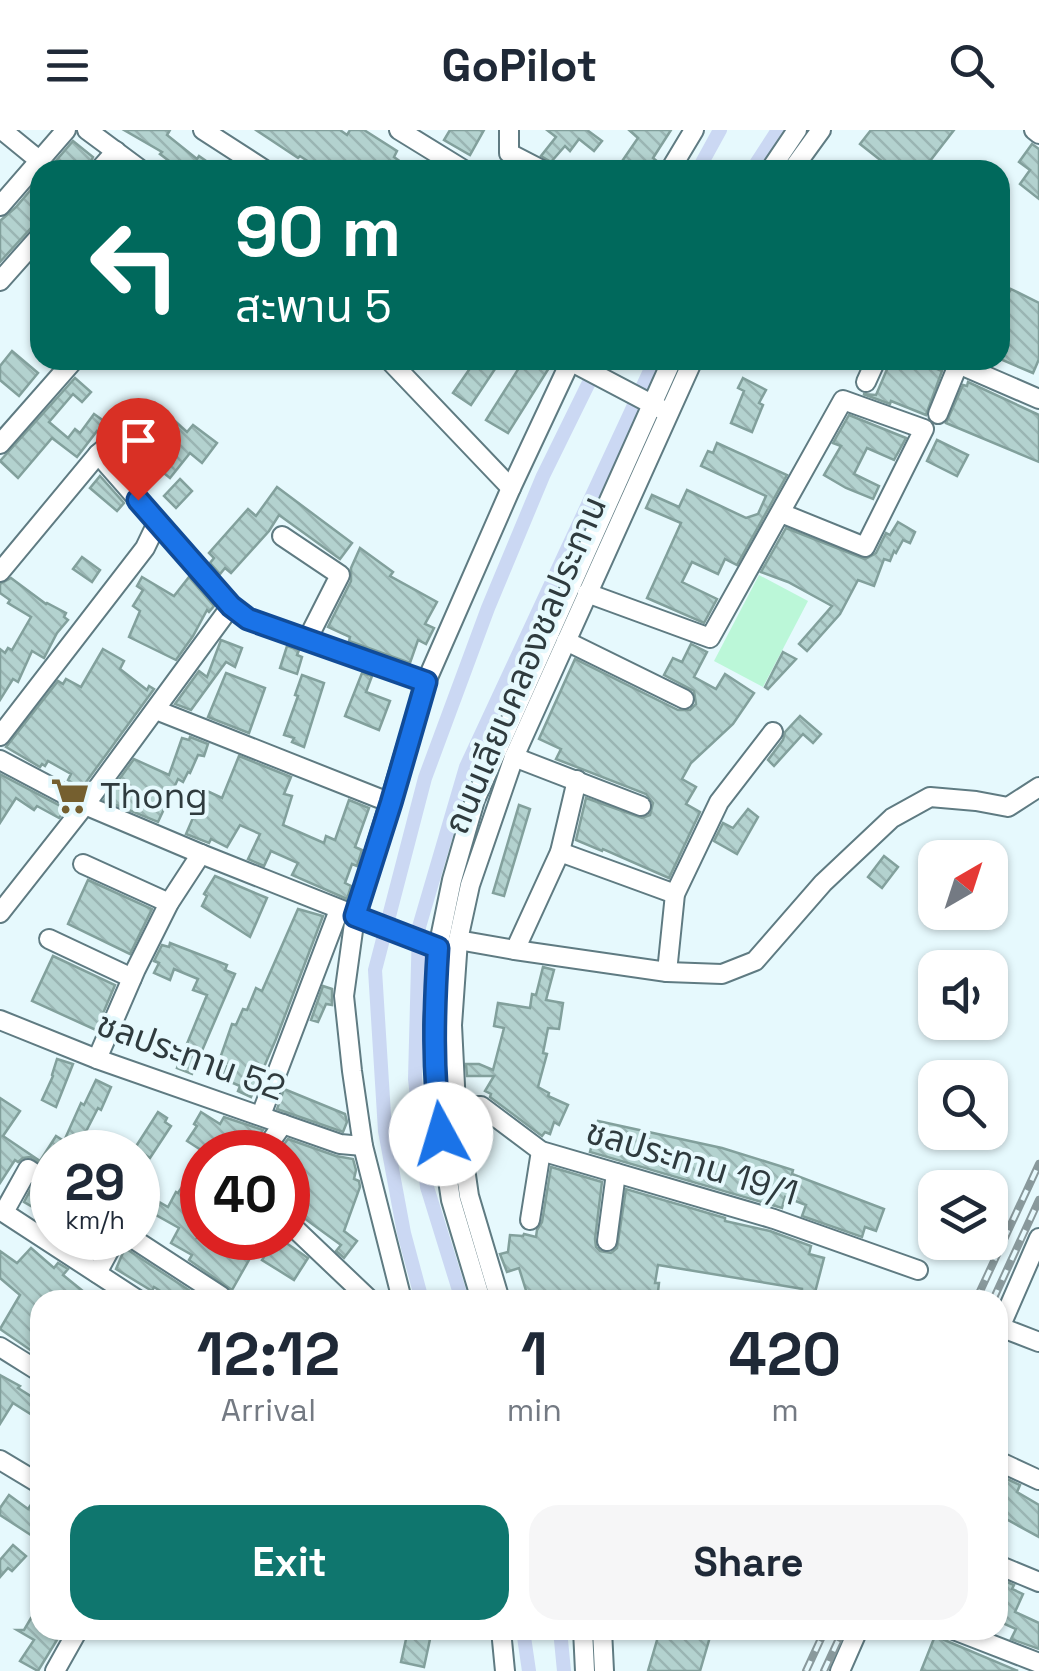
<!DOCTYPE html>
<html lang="en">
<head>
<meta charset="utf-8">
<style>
	body { margin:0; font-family:"Space Grotesk","Noto Sans Thai",sans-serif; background:#f6f6f7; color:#1f2937; height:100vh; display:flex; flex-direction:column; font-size:38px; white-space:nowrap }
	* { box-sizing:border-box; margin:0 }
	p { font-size:32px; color:#747a83 }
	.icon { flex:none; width:55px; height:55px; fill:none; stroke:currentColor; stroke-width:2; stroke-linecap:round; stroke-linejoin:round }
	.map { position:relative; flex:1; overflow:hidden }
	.drawer { position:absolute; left:30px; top:1160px; width:978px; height:350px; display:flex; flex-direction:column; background:#fff; border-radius:30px; box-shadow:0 2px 8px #0004 }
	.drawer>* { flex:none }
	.hud { position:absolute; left:30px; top:30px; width:980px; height:210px; border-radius:30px; box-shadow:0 2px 8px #0004; background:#00695c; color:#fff; overflow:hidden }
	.needle { width:65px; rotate:39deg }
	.controls { position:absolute; left:918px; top:710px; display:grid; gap:20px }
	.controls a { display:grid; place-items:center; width:90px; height:90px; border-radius:20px; background:#fff; box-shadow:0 2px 8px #0004; font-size:50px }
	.speed { position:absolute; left:30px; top:1000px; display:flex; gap:20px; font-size:50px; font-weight:700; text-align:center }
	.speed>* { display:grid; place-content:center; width:130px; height:130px; border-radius:50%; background:#fff; box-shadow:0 2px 8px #0004; line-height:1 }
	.speed small { font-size:25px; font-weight:400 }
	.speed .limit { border:15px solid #d22; background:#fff; color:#111 }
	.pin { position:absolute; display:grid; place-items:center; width:85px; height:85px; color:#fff; margin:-102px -42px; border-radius:50% 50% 50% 0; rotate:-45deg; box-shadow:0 0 10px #0007 }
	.pin .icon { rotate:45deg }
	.me { position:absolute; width:110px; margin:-55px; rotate:354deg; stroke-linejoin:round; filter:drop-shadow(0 0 8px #0008) }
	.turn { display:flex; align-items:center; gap:35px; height:210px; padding:0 40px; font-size:45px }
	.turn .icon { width:130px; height:130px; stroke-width:2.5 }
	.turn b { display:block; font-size:70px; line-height:85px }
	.eta { display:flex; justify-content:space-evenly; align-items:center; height:170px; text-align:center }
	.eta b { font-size:60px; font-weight:700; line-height:70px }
	.primary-button { display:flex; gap:20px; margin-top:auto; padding:20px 40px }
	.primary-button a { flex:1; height:115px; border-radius:30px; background:#0f766e; color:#fff; font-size:40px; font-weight:700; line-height:115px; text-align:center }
	.primary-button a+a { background:#f6f6f7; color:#1f2937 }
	header { display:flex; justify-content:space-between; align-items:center; height:130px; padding:0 40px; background:#fff; font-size:45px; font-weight:700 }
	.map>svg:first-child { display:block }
	.pitch { fill:#bbf7d8 }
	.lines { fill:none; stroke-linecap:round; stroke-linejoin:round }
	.canal { stroke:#cbd8f3; stroke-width:14 }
	.building { fill:url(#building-back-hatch); stroke:#82a09c; stroke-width:2.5 }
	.minor-casing { stroke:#5f7b82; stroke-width:22 }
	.path { stroke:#96a6aa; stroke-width:2.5; stroke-dasharray:2.5 8; stroke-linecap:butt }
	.minor { stroke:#fff; stroke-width:18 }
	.rail-casing { stroke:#89999c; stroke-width:8 }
	.rail { stroke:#e6f9fd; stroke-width:4; stroke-dasharray:11; stroke-linecap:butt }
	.route-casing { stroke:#114b97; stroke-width:25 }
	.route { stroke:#1a73e8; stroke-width:18 }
	.labels { text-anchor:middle; stroke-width:8; stroke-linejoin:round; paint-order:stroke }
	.street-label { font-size:35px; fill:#2f3b3e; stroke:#e6f9fd }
	.poi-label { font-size:35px; fill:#2f3b3e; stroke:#e6f9fd; text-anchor:start }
</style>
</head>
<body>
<header><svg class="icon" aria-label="menu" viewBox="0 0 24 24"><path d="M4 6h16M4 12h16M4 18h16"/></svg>GoPilot<svg class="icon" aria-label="search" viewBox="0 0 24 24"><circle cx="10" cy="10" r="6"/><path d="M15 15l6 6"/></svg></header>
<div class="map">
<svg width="1039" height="1541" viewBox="0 0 1039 1541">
	<defs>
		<pattern id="building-back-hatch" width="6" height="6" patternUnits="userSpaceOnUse" patternTransform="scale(2.5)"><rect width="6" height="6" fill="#b3d2cf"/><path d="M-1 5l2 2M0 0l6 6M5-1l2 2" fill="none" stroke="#9ab5b3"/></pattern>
	</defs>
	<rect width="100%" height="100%" fill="#e6f9fd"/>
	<!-- pitch -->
	<polygon class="pitch" points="759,445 808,471 763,557 714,531"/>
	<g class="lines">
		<!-- canal -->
		<g class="canal">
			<polyline points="698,40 720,0"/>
			<polyline points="752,40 778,0"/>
			<polyline points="422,1170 404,1103 385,1001 375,840 425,648 488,478 543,346 600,230"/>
			<polyline points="462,1170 427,1057 415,949 419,797 466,637 655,230"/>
			<polyline points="523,1500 529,1541"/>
			<polyline points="560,1500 564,1541"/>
		</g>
	</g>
	<!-- building -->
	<g class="building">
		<polygon points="124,0 170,0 167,5 197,29 199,26 219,40 181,40 160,24 162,22"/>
		<polygon points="256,0 340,0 347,5 350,0 364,0 397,21 394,27 401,32 396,40 370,40 355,34 351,40 321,40 300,26 298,28"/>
		<polygon points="450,0 484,0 470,25 444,10"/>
		<polygon points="547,0 587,0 602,11 594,21 579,9 570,21 565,16 551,32 541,26 556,7"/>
		<polygon points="629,0 671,0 653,28 658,32 652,40 616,40 638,8"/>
		<polygon points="871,0 954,0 923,40 893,40 860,14"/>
		<polygon points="73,11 93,27 87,40 48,40"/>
		<polygon points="1032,14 1039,19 1039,69 1020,54 1030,40 1019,32"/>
		<polygon points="40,49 40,94 31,98 0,132 0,91 16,77"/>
		<polygon points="1011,159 1039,173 1039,229 1033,243 1000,229 1000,167 1003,161 1008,164"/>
		<polygon points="12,221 38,243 19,266 0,250 0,236"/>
		<polygon points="461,230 501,230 471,275 453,263 471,237"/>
		<polygon points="524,230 554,230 508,303 486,290"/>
		<polygon points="891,230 916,230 942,241 926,285 891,271 890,274 863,264 876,265"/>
		<polygon points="75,248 91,262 82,272 73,264 49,292 68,308 75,299 80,303 94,284 111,296 102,304 97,301 77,327 52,308 18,348 0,331"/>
		<polygon points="743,248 766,260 759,273 763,275 752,302 731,293 744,261 738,258"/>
		<polygon points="968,252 1039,285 1039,332 946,293 963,255 967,256"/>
		<polygon points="155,273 187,302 193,295 217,313 202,333 190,323 170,348 160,340 143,357 138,351 143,345 139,341 147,334 149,337 168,314 159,305 163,300 146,284"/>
		<polygon points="849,285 906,308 894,330 867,318 854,344 879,356 873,369 846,358 824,345 841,316 833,313"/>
		<polygon points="937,310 968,325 957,346 927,331"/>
		<polygon points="717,313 787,345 737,435 725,429 718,444 692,432 682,452 717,469 704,493 647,468 681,393 646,378 652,365 679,377 687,360 746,388 758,384 766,366 701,336 708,321 713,323"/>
		<polygon points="100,346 124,373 117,381 90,358"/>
		<polygon points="180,349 192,361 176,378 164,366"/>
		<polygon points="277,357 352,413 340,429 279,385 269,401 231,443 225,438 220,444 210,433 214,428 209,423 248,379 256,386"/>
		<polygon points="898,392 915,402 910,413 903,410 896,423 894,421 890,431 884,429 874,456 858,450 840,484 807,521 799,514 832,476 788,452 761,442 786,398 865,429 876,423 886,403 890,405"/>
		<polygon points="360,418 393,442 390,446 437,472 425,494 434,498 426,514 418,510 410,533 349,511 350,507 328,497 351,451 351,438"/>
		<polygon points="82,427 100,440 92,452 73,439"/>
		<polygon points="142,447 174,466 189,447 214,476 209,482 207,480 193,506 176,530 129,507 140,481 133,476 143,460 137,456"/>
		<polygon points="11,448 46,474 47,473 66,483 64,487 68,490 57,503 44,528 32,521 18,552 13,549 0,570 0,519 5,523 8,518 12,520 31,487 8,473 10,470 0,463 0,454"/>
		<polygon points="221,510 242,518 235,537 226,532 191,580 175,574 199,541 207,547"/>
		<polygon points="691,514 707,522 694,547 716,559 725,544 754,563 733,594 691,633 682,649 696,657 686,674 700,682 669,748 603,719 602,721 576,710 586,668 642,688 650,685 653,673 646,664 556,629 561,619 539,609 575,529 678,580 690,580 696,574 694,561 664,545 673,528 682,532"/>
		<polygon points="287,516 299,520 297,525 302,527 297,544 280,538"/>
		<polygon points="103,519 124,531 120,539 147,560 149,556 154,559 81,659 68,650 71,644 48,631 45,636 42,634 40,637 6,617 58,551 63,554 66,549 81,557"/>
		<polygon points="783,522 796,529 768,559 765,557"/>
		<polygon points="226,543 265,558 249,603 208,587"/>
		<polygon points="362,543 372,546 366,562 390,571 379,600 345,586"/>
		<polygon points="302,545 324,553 304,617 292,612 294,608 284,605 298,566 295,565"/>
		<polygon points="800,586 821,604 813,613 803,604 774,636 768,630 783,610 785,602"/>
		<polygon points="190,607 208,614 204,626 198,625 190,643 188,642 183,652 178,649 158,692 104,670 134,629 169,645 182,608 189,610"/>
		<polygon points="239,626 291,647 284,664 292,666 283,695 324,713 326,706 335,710 349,670 369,678 355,717 362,720 357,736 352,734 345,753 351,756 347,769 292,745 298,733 271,721 264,736 248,729 260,704 240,695 227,717 211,709 209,713 186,704 205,660 222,668"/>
		<polygon points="0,644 66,679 59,688 37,676 34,680 16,668 0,693"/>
		<polygon points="519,675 530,679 504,766 493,763"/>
		<polygon points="748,679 758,687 737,724 714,711 723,693 733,698"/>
		<polygon points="884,726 898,737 882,758 868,747"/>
		<polygon points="215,746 267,768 250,807 202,776 207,766 204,764"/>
		<polygon points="88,750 152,779 130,824 68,794"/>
		<polygon points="298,779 323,786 276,909 251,967 238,961 240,956 221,948 226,936 218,934 232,894 236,895 243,879 247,880 256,858 262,861"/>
		<polygon points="170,813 227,835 225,840 235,844 192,944 177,938 207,865 193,860 198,849 174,839 170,850 154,843 159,833 154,831 162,815 169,817"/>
		<polygon points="53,826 115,855 96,900 32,871"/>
		<polygon points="543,837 554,840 546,870 563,873 559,899 548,898 543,923 547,924 538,957 549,963 548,966 568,975 559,995 554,992 550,1004 545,1002 542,1006 490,967 491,964 485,961 494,946 467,946 466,934 479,934 493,940 504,898 494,896 498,873 530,878 532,864 536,865"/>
		<polygon points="323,856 332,859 332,875 326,874 318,892 311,890"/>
		<polygon points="57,929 73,934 56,977 42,970 53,946 52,945"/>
		<polygon points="96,950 111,957 101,980 98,978 77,1019 82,1022 52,1022 52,1040 30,1027 23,1028 18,1032 15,1030 0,1053 0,968 20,981 3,1006 40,1031 56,1006 64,1011 81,973 84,975"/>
		<polygon points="284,959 345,984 347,992 343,1002 277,979"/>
		<polygon points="158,982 167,988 165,992 171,996 150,1028 135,1018"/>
		<polygon points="201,982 220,994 224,987 263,1000 253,1015 251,1022 202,1021 202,1097 197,1108 214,1108 249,1130 232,1160 189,1130 192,1125 171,1113 179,1098 154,1084 144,1101 138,1097 138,1060 168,1077 176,1062 178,1063 188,1048 201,1020 187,1011 197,996 194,994"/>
		<polygon points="598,991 722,1018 793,1040 792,1044 884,1079 876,1101 865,1097 862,1107 802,1086 806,1075 785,1067 782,1078 590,1022"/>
		<polygon points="288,1009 336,1026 353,1029 356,1040 354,1049 359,1051 360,1057 344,1101 357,1111 344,1128 336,1121 341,1115 293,1080 305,1062 288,1054 288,1022 278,1022"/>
		<polygon points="551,1037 602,1052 595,1109 596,1117 600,1121 611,1123 617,1118 626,1059 725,1088 725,1091 770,1101 811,1116 809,1124 824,1128 813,1170 775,1170 775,1164 803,1159 658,1135 655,1153 659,1153 657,1170 621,1165 620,1170 529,1170 519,1138 507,1142 500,1124 508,1122 510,1105 523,1106 524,1104 536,1107 537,1100 542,1092"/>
		<polygon points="32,1057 52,1067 52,1099 36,1089 41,1082 24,1072"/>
		<polygon points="276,1108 279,1108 308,1128 294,1150 262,1130"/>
		<polygon points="31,1118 54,1138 58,1133 68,1139 63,1145 94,1170 40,1170 39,1226 0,1199 20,1165 0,1148 0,1121 17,1133"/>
		<polygon points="125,1118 204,1170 175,1170 154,1157 152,1161 116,1139"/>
		<polygon points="0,1245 20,1256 18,1258 40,1272 40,1290 13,1273 0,1294"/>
		<polygon points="1005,1348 1020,1355 1017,1362 1039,1375 1039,1407 1006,1389 998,1409 998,1367"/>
		<polygon points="9,1365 28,1379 37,1366 40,1366 40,1411 0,1385 0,1378"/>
		<polygon points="13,1415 26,1426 12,1441 8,1438 0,1447 0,1430"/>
		<polygon points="998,1448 1014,1455 1012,1459 1023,1464 1015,1482 1039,1493 1039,1519 1011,1509 1016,1499 998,1491"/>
		<polygon points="31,1488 40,1494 40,1500 51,1500 60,1505 38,1541 20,1531 34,1510 17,1500 24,1500"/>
		<polygon points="408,1500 432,1500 424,1537 401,1532"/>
		<polygon points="660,1500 712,1500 700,1541 648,1541"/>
		<polygon points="935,1506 1018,1541 921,1541"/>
	</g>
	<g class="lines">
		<!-- minor casing -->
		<g class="minor-casing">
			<g id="minor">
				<polyline points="2,0 40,31"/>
				<polyline points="87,0 141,40"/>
				<polyline points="203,0 265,40"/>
				<polyline points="399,0 464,40"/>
				<polyline points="509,0 509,23 542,40"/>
				<polyline points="1034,0 1039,4"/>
				<polyline points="99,40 116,21"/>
				<polyline points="670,40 694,0"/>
				<polyline points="770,40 797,0"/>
				<polyline points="792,40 821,0"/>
				<polyline points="0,76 66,0"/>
				<polyline points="0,151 40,106"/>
				<polyline points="389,230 511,358"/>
				<polyline points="568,230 661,279"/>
				<polyline points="949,230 1039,269"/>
				<polyline points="866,252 876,230"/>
				<polyline points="938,284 960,230"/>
				<polyline points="0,314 74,230"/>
				<polyline points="98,324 231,476 248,489 426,552"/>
				<polyline points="282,406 340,445 307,510"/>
				<polyline points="0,442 98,324 119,306 139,307"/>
				<polyline points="587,463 710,508 843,270 924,299 865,417 781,383"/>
				<polyline points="566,511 684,569"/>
				<polyline points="156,580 391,673"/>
				<polyline points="0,606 145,418 157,393"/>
				<polyline points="514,627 641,676"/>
				<polyline points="0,630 85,675 201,724 438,818"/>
				<polyline points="560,722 675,764"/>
				<polyline points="83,734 169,773"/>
				<polyline points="0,783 85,675 231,476"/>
				<polyline points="49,809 132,848"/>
				<polyline points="458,810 515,820 667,842 722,844 755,831 823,753 892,688 930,667 976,671 1008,677 1039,657"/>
				<polyline points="515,820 560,722 577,650"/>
				<polyline points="667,842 675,764 719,672 773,602"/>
				<polyline points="0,890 97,929 340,1014 363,1016"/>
				<polyline points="97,929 136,839 169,773 201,724"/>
				<polyline points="456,976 481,976 541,1021 774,1089 918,1140"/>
				<polyline points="261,985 339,780"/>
				<polyline points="263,1022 283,994"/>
				<polyline points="0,1080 138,1170"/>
				<polyline points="4,1082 28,1039 52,1055"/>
				<polyline points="530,1090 541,1021"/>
				<polyline points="288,1092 370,1170"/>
				<polyline points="132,1108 221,1166 219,1170"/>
				<polyline points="607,1111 616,1043"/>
				<polyline points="97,1143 116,1108"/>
				<polyline points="402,1170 363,1016 352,941 344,866 355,786 426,552 511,358 571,230"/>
				<polyline points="481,1170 451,1070 436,971 433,895 438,818 452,750 475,670 672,230"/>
				<polyline points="500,1170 469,1066 456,976 452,895 458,810 470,755 514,627 693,230"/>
				<polyline points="1000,1197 1039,1212"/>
				<polyline points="998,1202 1039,1108"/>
				<polyline points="0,1217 40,1242"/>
				<polyline points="0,1330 40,1354"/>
				<polyline points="998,1331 1039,1350"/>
				<polyline points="998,1435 1039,1452"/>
				<polyline points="501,1500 505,1541"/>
				<polyline points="583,1500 585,1541"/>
				<polyline points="602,1500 604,1541"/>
				<polyline points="954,1500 1039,1533"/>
				<polyline points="55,1541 78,1500"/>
				<polyline points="840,1541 858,1500"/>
			</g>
		</g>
		<!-- path -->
		<polyline class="path" points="447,1170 465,1165"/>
		<!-- minor -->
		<use href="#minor" class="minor"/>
		<!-- rail casing -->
		<g class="rail-casing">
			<g id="rail">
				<polyline points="976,1170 1039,1034"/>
				<polyline points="993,1170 1039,1070"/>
				<polyline points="806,1541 825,1500"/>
				<polyline points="824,1541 843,1500"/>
			</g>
		</g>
		<!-- rail -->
		<use href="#rail" class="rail"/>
	</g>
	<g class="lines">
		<!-- route casing -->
		<g class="route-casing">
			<path id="route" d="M138,370L231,476L248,489L426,552L391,673L355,786L438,818C434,880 432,942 441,1004"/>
		</g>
		<!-- route -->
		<use href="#route" class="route"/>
	</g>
	<!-- icons -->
	<defs>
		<g id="supermarket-bare" transform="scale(3)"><path d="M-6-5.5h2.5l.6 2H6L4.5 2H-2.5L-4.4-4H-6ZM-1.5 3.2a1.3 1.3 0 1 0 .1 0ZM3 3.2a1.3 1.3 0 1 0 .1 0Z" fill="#755f2f" stroke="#e6f9fd" stroke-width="2.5" paint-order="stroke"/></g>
	</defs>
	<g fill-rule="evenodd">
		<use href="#supermarket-bare" x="70" y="666"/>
	</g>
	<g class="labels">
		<!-- street labels -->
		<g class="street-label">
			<text transform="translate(525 535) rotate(-67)" y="12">ถนนเลียบคลองชลประทาน</text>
			<text transform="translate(191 926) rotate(20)" y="12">ชลประทาน 52</text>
			<text transform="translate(692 1032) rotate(17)" y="12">ชลประทาน 19/1</text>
		</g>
		<!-- poi labels -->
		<g class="poi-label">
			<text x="100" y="678">Thong</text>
		</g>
	</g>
</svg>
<div class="controls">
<a><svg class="needle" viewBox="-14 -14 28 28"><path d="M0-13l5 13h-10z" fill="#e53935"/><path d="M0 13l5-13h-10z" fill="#747a83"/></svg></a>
<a><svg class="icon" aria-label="sound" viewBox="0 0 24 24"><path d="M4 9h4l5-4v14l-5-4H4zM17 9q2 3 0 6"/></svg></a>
<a><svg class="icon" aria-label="search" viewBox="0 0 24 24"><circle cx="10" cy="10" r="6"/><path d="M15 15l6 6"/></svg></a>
<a><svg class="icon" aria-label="layers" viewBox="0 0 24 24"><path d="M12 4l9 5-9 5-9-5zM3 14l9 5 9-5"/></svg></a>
</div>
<div class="speed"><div>29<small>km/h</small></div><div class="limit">40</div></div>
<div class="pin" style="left:138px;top:370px;background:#d93025"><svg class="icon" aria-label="arrive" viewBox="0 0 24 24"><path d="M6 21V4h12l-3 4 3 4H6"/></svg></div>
<svg class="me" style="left:441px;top:1004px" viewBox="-20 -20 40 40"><circle r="19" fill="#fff"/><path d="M0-13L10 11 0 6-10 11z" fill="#1a73e8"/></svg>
<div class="hud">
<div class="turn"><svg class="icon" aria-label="left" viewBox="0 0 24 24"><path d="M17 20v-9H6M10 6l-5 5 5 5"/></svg><div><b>90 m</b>สะพาน 5</div></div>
</div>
<section class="drawer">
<div class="eta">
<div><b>12:12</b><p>Arrival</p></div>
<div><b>1</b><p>min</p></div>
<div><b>420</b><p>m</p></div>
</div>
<div class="primary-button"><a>Exit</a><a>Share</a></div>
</section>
</div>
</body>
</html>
